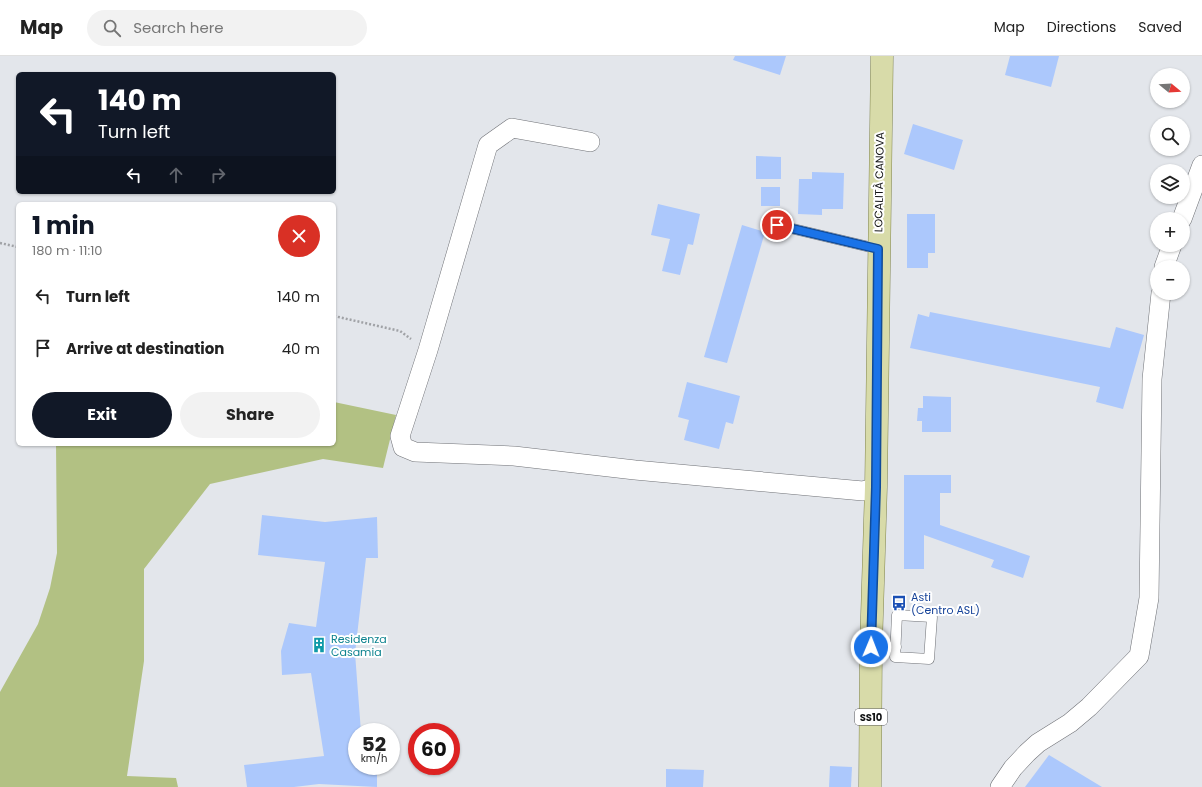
<!DOCTYPE html>
<html lang="en">
<head>
<meta charset="utf-8">
<style>
	body { margin:0; font-family:Poppins,sans-serif; background:#f2f2f2; color:#222; height:100vh; display:flex; flex-direction:column; font-size:15px; white-space:nowrap }
	* { box-sizing:border-box; margin:0 }
	p { font-size:13px; color:#767676 }
	.icon { flex:none; width:22px; height:22px; fill:none; stroke:currentColor; stroke-width:2; stroke-linecap:round; stroke-linejoin:round }
	.map { position:relative; flex:1; overflow:hidden }
	.panel { position:absolute; left:16px; top:146px; width:320px; height:244px; display:flex; flex-direction:column; background:#fff; border-radius:6px; box-shadow:0 1px 3px #0004 }
	.panel>* { flex:none }
	.top-card { position:absolute; left:16px; top:16px; width:320px; height:122px; border-radius:6px; box-shadow:0 1px 3px #0004; background:#111827; color:#fff; overflow:hidden }
	.needle { width:26px; rotate:108deg }
	.buttons { position:absolute; left:1150px; top:12px; display:grid; gap:8px }
	.buttons a { display:grid; place-items:center; width:40px; height:40px; border-radius:50%; background:#fff; box-shadow:0 1px 3px #0004; font-size:20px }
	.speed { position:absolute; left:348px; top:667px; display:flex; gap:8px; font-size:20px; font-weight:700; text-align:center }
	.speed>* { display:grid; place-content:center; width:52px; height:52px; border-radius:50%; background:#fff; box-shadow:0 1px 3px #0004; line-height:1 }
	.speed small { font-size:10px; font-weight:400 }
	.speed .limit { border:6px solid #d22; background:#fff; color:#111 }
	.pin { position:absolute; display:grid; place-items:center; width:34px; height:34px; color:#fff; margin:-17px; border:2px solid #fff; border-radius:50%; box-shadow:0 1px 4px #0007 }
	.me { position:absolute; width:44px; margin:-22px; rotate:1deg; stroke-linejoin:round; filter:drop-shadow(0 0 3px #0008) }
	.turn { display:flex; align-items:center; gap:14px; height:84px; padding:0 16px; font-size:18px }
	.turn .icon { width:52px; height:52px; stroke-width:2.5 }
	.turn b { display:block; font-size:28px; line-height:34px }
	.lanes { display:flex; align-items:center; height:38px; padding:0 16px; background:#0003; justify-content:center; gap:20px; direction:ltr }
	.lanes .off { opacity:.35 }
	.round { display:grid; place-items:center; flex:none; width:42px; height:42px; border-radius:21px; background:#f2f2f2 }
	.head { display:flex; align-items:center; justify-content:space-between; height:68px; padding:0 16px }
	h1 { font-size:24px; font-weight:700; line-height:30px; color:#111827 }
	.action { display:flex; gap:8px; margin-top:auto; padding:8px 16px }
	.action a { flex:1; height:46px; border-radius:24px; background:#111827; color:#fff; font-size:16px; font-weight:700; line-height:46px; text-align:center }
	.action a+a { background:#f2f2f2; color:#222 }
	ul { padding:0; list-style:none }
	li { display:flex; align-items:center; gap:12px; height:52px; padding:0 16px }
	li div { flex:1 }
	li b { display:block; font-size:15px }
	li em { font-style:normal }
	header { display:flex; align-items:center; gap:24px; box-sizing:border-box; height:56px; padding:0 20px; background:#fff; border-bottom:1px solid #e0e0e0 }
	header strong { font-size:19px }
	nav { display:flex; gap:22px; margin-inline-start:auto; font-size:14px }
	.search { width:280px; height:36px; background:#f2f2f2; display:flex; align-items:center; gap:10px; box-sizing:border-box; padding:0 14px; border-radius:22px; color:#767676; font-size:15px }
	.map>svg:first-child { display:block }
	.green { fill:#b2c183 }
	.building { fill:#acc8fc }
	.lines { fill:none; stroke-linecap:round; stroke-linejoin:round }
	.lane-casing { stroke:#707277; stroke-width:11 }
	.street-casing { stroke:#707277; stroke-width:20 }
	.primary-casing { stroke:#81854f; stroke-width:23 }
	.path { stroke:#a0a2a6; stroke-width:2.5; stroke-dasharray:2 2; stroke-linecap:butt }
	.lane { stroke:#fff; stroke-width:10 }
	.street { stroke:#fff; stroke-width:19 }
	.primary { stroke:#d8dba9; stroke-width:22 }
	.route-casing { stroke:#114b97; stroke-width:10 }
	.route { stroke:#1a73e8; stroke-width:7 }
	.labels { text-anchor:middle; stroke-width:4; stroke-linejoin:round; paint-order:stroke }
	.shield { fill:#fff; stroke:#58585a; stroke-width:1 }
	.shield-label { font-size:10px; font-weight:bold; fill:#101113 }
	.street-label { font-size:11px; fill:#101113; stroke:#fff }
	.transit-label { font-size:11px; fill:#164399; stroke:#fff; text-anchor:start }
	.culture-label { font-size:11px; fill:#0d838f; stroke:#fff; text-anchor:start }
</style>
</head>
<body>
<header>
<strong>Map</strong>
<div class="search"><svg class="icon" aria-label="search" viewBox="0 0 24 24"><circle cx="10" cy="10" r="6"/><path d="M15 15l6 6"/></svg>Search here</div>
<nav><a>Map</a><a>Directions</a><a>Saved</a></nav>
</header>
<div class="map">
<svg width="1202" height="731" viewBox="0 0 1202 731">
	<rect width="100%" height="100%" fill="#e3e6eb"/>
	<!-- green -->
	<polygon class="green" points="334,346 396,359 383,412 323,403 210,428 144,513 144,605 127,720 176,722 178,731 0,731 0,636 38,568 50,532 57,497 56,388 334,388"/>
	<!-- building -->
	<g class="building">
		<polygon points="735,0 786,0 780,19 733,4"/>
		<polygon points="1010,0 1059,0 1051,31 1005,19"/>
		<polygon points="913,68 963,84 954,114 904,98"/>
		<polygon points="756,100 781,101 781,123 756,123"/>
		<polygon points="812,116 844,117 843,153 822,153 822,159 798,158 799,123 812,123"/>
		<rect x="761" y="131" width="19" height="19"/>
		<polygon points="658,148 700,158 693,189 688,188 680,219 662,215 670,183 651,179"/>
		<polygon points="907,158 935,158 935,197 928,197 928,212 907,212"/>
		<polygon points="742,169 765,176 727,307 704,301"/>
		<polygon points="930,256 1110,292 1116,271 1144,279 1123,353 1096,346 1100,331 910,292 918,258 929,261"/>
		<polygon points="687,326 740,340 733,368 726,366 719,393 684,384 689,364 678,361"/>
		<polygon points="923,340 951,341 951,376 922,376 922,365 917,365 918,352 923,352"/>
		<polygon points="904,419 951,419 951,437 940,437 940,469 1030,500 1023,522 991,511 994,504 924,479 924,513 904,513"/>
		<polygon points="262,459 325,466 377,461 378,502 366,502 355,597 361,676 357,676 357,710 377,710 377,731 319,728 294,731 247,731 244,709 324,700 311,617 282,619 281,595 289,567 316,571 325,506 258,499"/>
		<polygon points="1049,699 1102,731 1025,731"/>
		<polygon points="830,710 852,711 851,731 829,731"/>
		<polygon points="666,713 704,714 703,731 666,731"/>
	</g>
	<g class="lines">
		<!-- lane casing -->
		<g class="lane-casing">
			<g id="lane">
				<polyline points="777,169 878,193"/>
				<polygon points="897,559 932,561 929,603 895,601"/>
				<polyline points="871,591 896,591"/>
			</g>
		</g>
		<!-- street casing -->
		<g class="street-casing">
			<g id="street">
				<polyline points="590,86 512,72 488,89 428,294 400,380 403,391 415,396 514,400 635,414 863,435 876,431"/>
				<polyline points="1182,163 1202,109"/>
				<polyline points="1164,211 1172,189"/>
				<polyline points="1000,731 1013,712 1027,697 1038,687 1070,667 1089,651 1139,600 1149,542 1152,323 1161,237"/>
			</g>
		</g>
		<!-- primary casing -->
		<g class="primary-casing">
			<polyline id="primary" points="870,731 871,591 876,431 882,0"/>
		</g>
		<!-- path -->
		<g class="path">
			<polyline points="0,187 18,191"/>
			<polyline points="334,260 400,275 411,283"/>
		</g>
		<!-- lane -->
		<use href="#lane" class="lane"/>
		<!-- street -->
		<use href="#street" class="street"/>
		<!-- primary -->
		<use href="#primary" class="primary"/>
	</g>
	<g class="lines">
		<!-- route casing -->
		<g class="route-casing">
			<polyline id="route" points="777,169 878,193 876,431 871,591"/>
		</g>
		<!-- route -->
		<use href="#route" class="route"/>
	</g>
	<!-- icons -->
	<defs>
		<g id="bus-bare" transform="scale(1.2)"><path d="M-5-6H5V4H4V6H2V4H-2V6H-4V4H-5ZM-3.5-4V0h7V-4ZM-3.5 1.2v1.5H-2V1.2ZM2 1.2v1.5H3.5V1.2Z" fill="#1a4fb4" stroke="#fff" stroke-width="2.5" paint-order="stroke"/></g>
		<g id="building-bare" transform="scale(1.2)"><path d="M-4-6H4V6H1V3H-1V6H-4ZM-2.5-4.3h1.7v1.8h-1.7ZM.8-4.3h1.7v1.8H.8ZM-2.5-1h1.7V.8h-1.7ZM.8-1h1.7V.8H.8Z" fill="#0f9aa8" stroke="#fff" stroke-width="2.5" paint-order="stroke"/></g>
	</defs>
	<g fill-rule="evenodd">
		<use href="#bus-bare" x="899" y="547"/>
		<use href="#building-bare" x="319" y="589"/>
	</g>
	<g class="labels">
		<!-- shield labels -->
		<rect class="shield" x="855" y="653" width="32" height="16" rx="3"/>
		<g class="shield-label">
			<text x="871" y="665">SS10</text>
		</g>
		<!-- street labels -->
		<g class="street-label">
			<text transform="translate(879 126) rotate(-89)" y="4">LOCALITÀ CANOVA</text>
		</g>
		<!-- transit labels -->
		<g class="transit-label">
			<text x="911" y="545">Asti<tspan x="911" dy="13">(Centro ASL)</tspan></text>
		</g>
		<!-- culture labels -->
		<g class="culture-label">
			<text x="331" y="587">Residenza<tspan x="331" dy="13">Casamia</tspan></text>
		</g>
	</g>
</svg>
<div class="buttons">
<a><svg class="needle" viewBox="-14 -14 28 28"><path d="M0-13l5 13h-10z" fill="#e53935"/><path d="M0 13l5-13h-10z" fill="#767676"/></svg></a>
<a><svg class="icon" aria-label="search" viewBox="0 0 24 24"><circle cx="10" cy="10" r="6"/><path d="M15 15l6 6"/></svg></a>
<a><svg class="icon" aria-label="layers" viewBox="0 0 24 24"><path d="M12 4l9 5-9 5-9-5zM3 14l9 5 9-5"/></svg></a>
<a>+</a>
<a>−</a>
</div>
<div class="speed"><div>52<small>km/h</small></div><div class="limit">60</div></div>
<div class="pin" style="left:777px;top:169px;background:#d93025"><svg class="icon" aria-label="arrive" viewBox="0 0 24 24"><path d="M6 21V4h12l-3 4 3 4H6"/></svg></div>
<svg class="me" style="left:871px;top:591px" viewBox="-20 -20 40 40"><circle r="17" fill="#1a73e8" stroke="#fff" stroke-width="3"/><path d="M0-11L8 9 0 5-8 9z" fill="#fff"/></svg>
<div class="top-card">
<div class="turn"><svg class="icon" aria-label="left" viewBox="0 0 24 24"><path d="M17 20v-9H6M10 6l-5 5 5 5"/></svg><div><b>140 m</b>Turn left</div></div>
<div class="lanes"><svg class="icon" aria-label="left" viewBox="0 0 24 24"><path d="M17 20v-9H6M10 6l-5 5 5 5"/></svg><svg class="icon off" aria-label="ahead" viewBox="0 0 24 24"><path d="M12 20V5M6 11l6-6 6 6"/></svg><svg class="icon off" aria-label="right" viewBox="0 0 24 24"><path d="M7 20v-9h11M14 6l5 5-5 5"/></svg></div>
</div>
<section class="panel">
<div class="head"><div><h1>1 min</h1><p>180 m · 11:10</p></div><a class="round" style="background:#d93025;color:#fff"><svg class="icon" aria-label="close" viewBox="0 0 24 24"><path d="M6 6l12 12M18 6L6 18"/></svg></a></div>
<ul>
<li><svg class="icon" aria-label="left" viewBox="0 0 24 24"><path d="M17 20v-9H6M10 6l-5 5 5 5"/></svg><div><b>Turn left</b></div><em>140 m</em></li>
<li><svg class="icon" aria-label="arrive" viewBox="0 0 24 24"><path d="M6 21V4h12l-3 4 3 4H6"/></svg><div><b>Arrive at destination</b></div><em>40 m</em></li>
</ul>
<div class="action"><a>Exit</a><a>Share</a></div>
</section>
</div>
</body>
</html>
